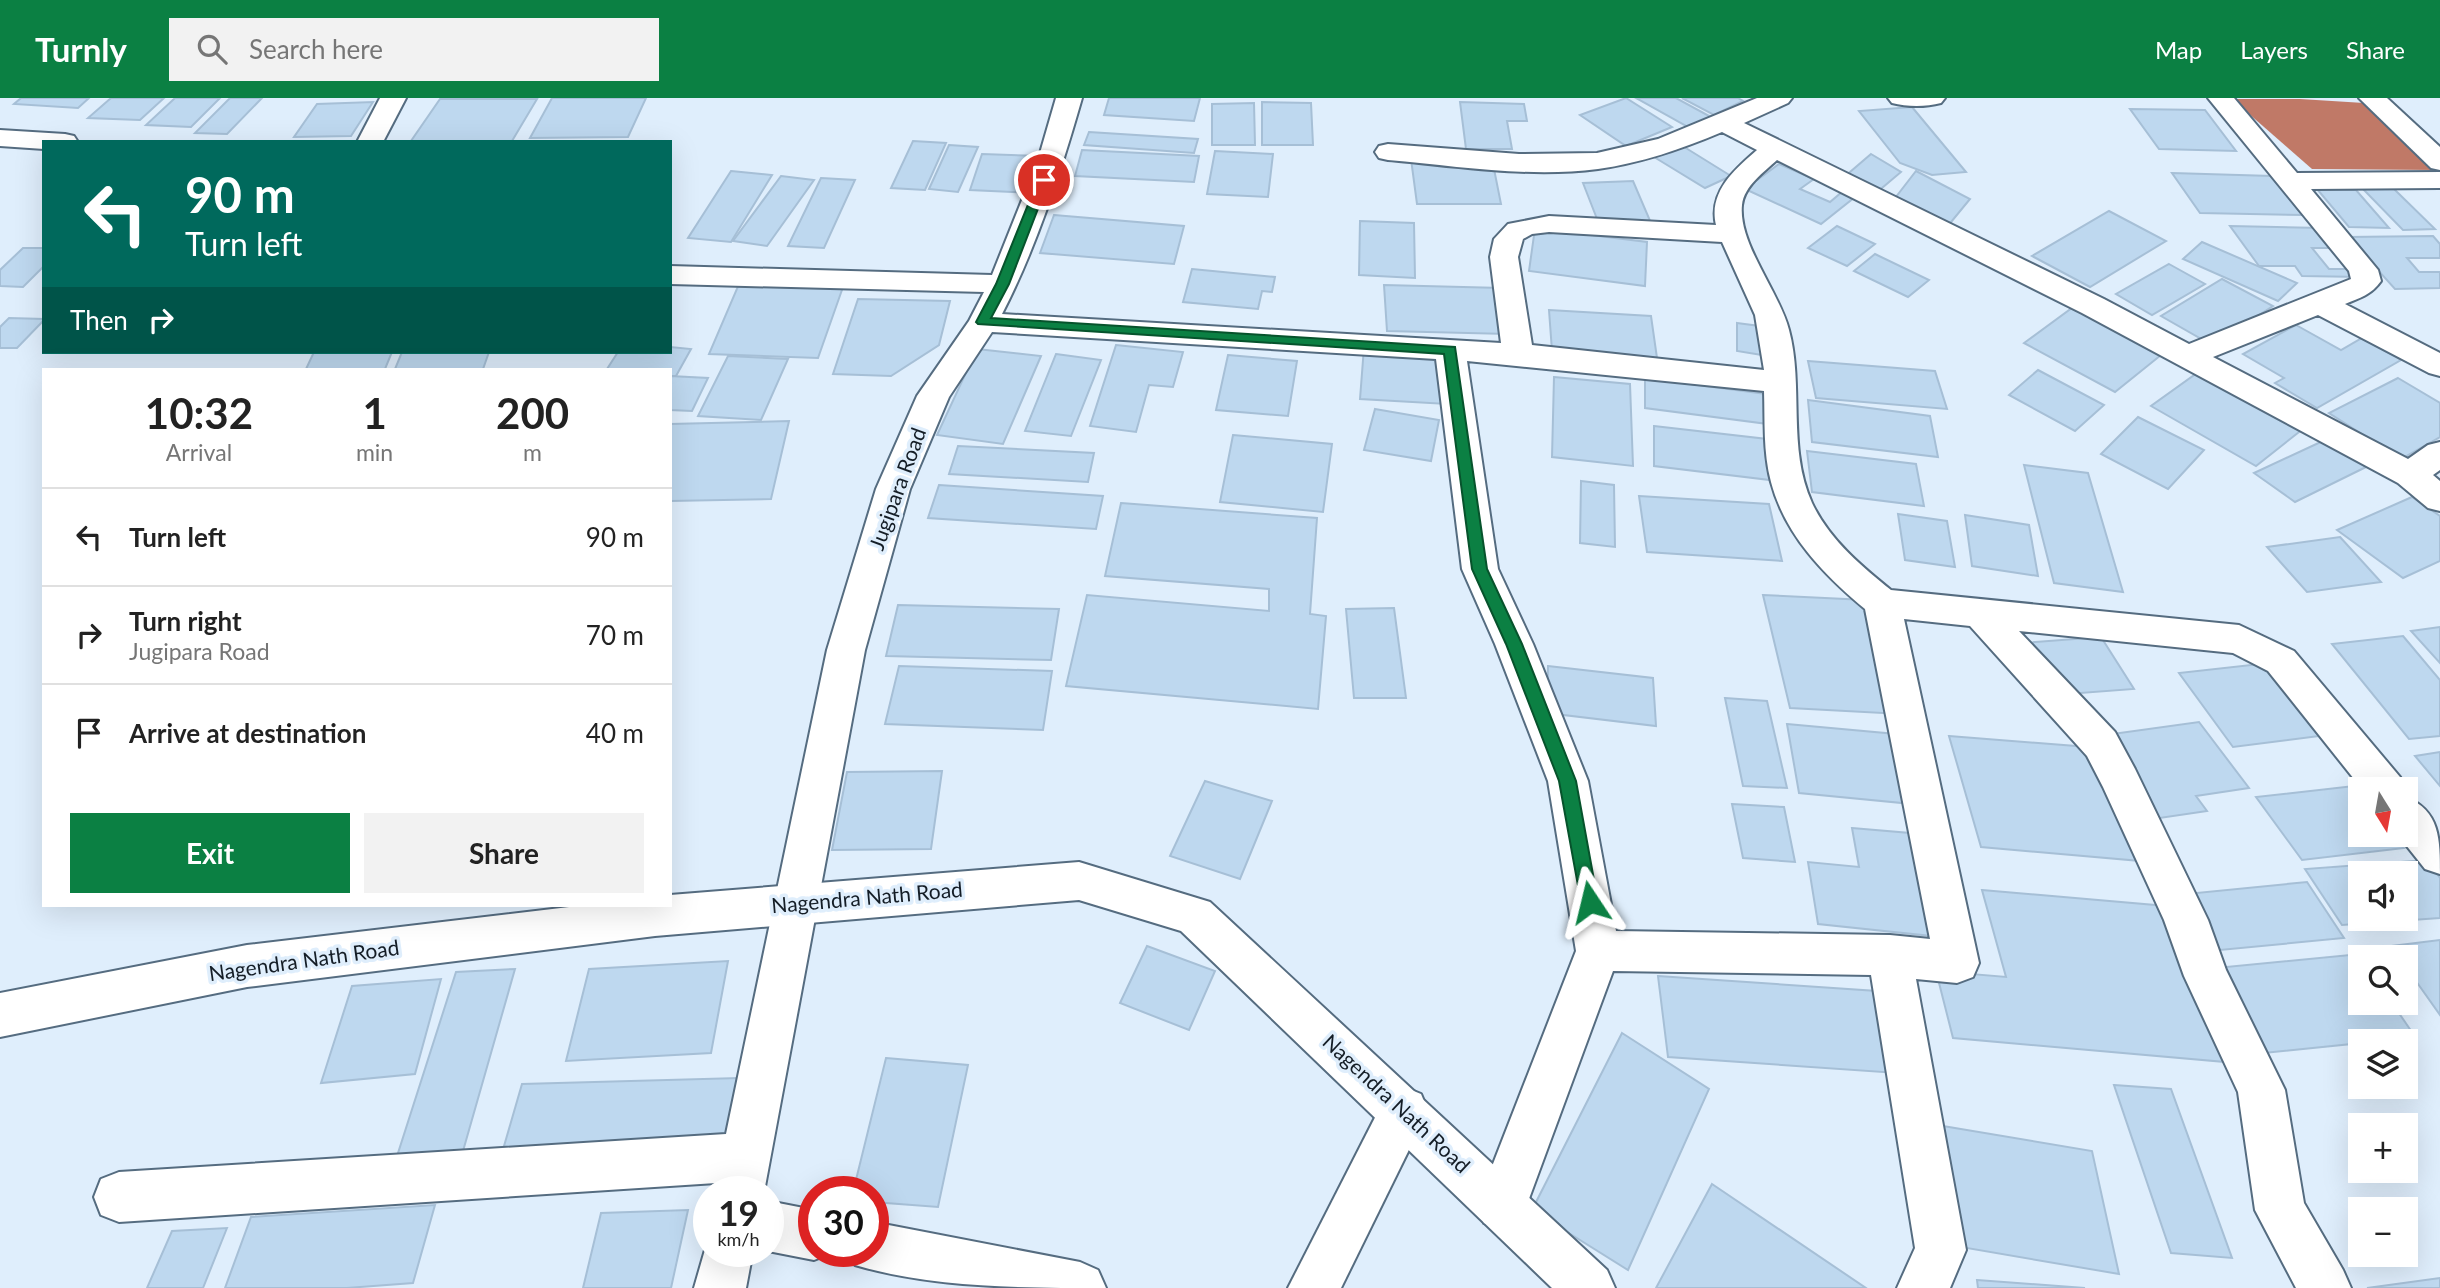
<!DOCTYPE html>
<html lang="en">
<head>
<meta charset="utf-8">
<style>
	body { margin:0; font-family:Lato,sans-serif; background:#f2f2f2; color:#222; height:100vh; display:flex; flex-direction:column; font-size:26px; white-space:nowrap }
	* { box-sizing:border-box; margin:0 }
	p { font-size:23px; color:#767676 }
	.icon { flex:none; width:38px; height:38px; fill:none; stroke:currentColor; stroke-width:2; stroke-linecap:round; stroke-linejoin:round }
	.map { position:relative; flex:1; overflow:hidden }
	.panel { position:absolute; left:42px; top:270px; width:630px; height:539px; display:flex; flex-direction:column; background:#fff; border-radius:0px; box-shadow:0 7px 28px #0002 }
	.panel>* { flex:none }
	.guide { position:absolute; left:42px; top:42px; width:630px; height:214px; border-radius:0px; box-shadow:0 7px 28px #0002; background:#00695c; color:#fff; overflow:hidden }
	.needle { width:46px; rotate:169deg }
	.fabs { position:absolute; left:2348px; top:679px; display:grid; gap:14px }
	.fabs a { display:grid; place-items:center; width:70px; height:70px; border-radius:0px; background:#fff; box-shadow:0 7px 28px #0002; font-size:35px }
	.speed { position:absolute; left:693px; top:1078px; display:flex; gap:14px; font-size:35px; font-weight:700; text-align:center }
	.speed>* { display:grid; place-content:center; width:91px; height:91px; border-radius:50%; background:#fff; box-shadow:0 7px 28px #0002; line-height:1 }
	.speed small { font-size:18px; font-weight:400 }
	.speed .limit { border:10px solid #d22; background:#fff; color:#111 }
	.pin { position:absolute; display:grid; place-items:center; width:60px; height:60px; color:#fff; margin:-30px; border:4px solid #fff; border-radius:50%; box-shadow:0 2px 7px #0007 }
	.me { position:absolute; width:77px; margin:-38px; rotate:350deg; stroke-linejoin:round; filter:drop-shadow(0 0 5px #0008) }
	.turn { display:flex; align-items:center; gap:24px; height:147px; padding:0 28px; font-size:32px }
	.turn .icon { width:91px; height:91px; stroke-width:2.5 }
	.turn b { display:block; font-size:49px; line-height:60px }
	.then { display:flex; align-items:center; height:66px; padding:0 28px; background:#0003; gap:14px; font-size:26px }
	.eta { display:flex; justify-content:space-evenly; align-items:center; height:119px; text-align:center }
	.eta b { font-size:42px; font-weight:700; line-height:49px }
	.primary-button { display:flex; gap:14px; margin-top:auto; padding:14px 28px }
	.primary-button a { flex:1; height:80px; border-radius:0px; background:#0b8043; color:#fff; font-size:28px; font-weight:700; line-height:80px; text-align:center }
	.primary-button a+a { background:#f2f2f2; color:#222 }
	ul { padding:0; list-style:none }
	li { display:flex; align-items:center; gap:21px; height:98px; padding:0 28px; border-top:2px solid #e0e0e0 }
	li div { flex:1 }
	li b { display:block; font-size:26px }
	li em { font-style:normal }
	header { display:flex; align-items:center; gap:42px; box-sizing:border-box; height:98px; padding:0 35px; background:#0b8043; color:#fff }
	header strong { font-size:33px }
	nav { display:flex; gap:38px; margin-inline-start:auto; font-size:24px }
	.search { width:490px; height:63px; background:#f2f2f2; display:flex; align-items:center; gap:18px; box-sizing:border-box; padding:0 24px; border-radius:0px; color:#767676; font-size:26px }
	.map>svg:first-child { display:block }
	.water { fill:#c07967 }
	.building { fill:#bed8ef; stroke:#a6bfd6; stroke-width:2; fill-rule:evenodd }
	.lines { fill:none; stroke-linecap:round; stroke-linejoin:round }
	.minor-casing { stroke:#556c80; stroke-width:4 }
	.tertiary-casing { stroke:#556c80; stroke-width:4 }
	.minor { fill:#fff; fill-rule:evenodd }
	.tertiary { fill:#fff; fill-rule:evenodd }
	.route { fill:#0b8043; stroke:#07532c; stroke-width:2 }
	.labels { text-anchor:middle; stroke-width:7; stroke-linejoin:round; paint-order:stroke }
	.street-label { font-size:21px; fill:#141d26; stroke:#dfeefc }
</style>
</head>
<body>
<header>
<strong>Turnly</strong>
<div class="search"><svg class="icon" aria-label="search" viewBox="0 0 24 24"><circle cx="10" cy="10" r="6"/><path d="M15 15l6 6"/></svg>Search here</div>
<nav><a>Map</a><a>Layers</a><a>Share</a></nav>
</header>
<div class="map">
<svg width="2440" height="1190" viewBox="0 0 2440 1190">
	<rect width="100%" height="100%" fill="#dfeefc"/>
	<!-- water -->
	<polygon class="water" points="2232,1 2300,1 2364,5 2437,72 2312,71"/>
	<!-- building -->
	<g class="building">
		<polygon points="21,0 89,0 78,10 14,6"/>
		<polygon points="111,0 164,0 140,22 88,20"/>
		<polygon points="175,0 220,0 191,29 146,27"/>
		<polygon points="230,0 262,0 227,36 195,35"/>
		<polygon points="552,0 646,0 628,39 530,40"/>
		<polygon points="1109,0 1200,0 1194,23 1104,17"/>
		<polygon points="1626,0 1672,29 1626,48 1580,17"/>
		<polygon points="1636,0 1676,0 1711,19 1690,30"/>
		<polygon points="1682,0 1738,0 1743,3 1714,17"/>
		<polygon points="440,1 537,1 512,43 411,43"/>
		<polygon points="373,4 351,38 294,39 317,6"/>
		<polygon points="1262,4 1311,5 1313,47 1262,47"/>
		<polygon points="1460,4 1524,6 1527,23 1507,23 1512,51 1466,51"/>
		<polygon points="1254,5 1255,47 1212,47 1212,6"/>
		<polygon points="1912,9 1966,74 1932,77 1900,65 1859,13"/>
		<polygon points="2130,11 2205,12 2236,53 2159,51"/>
		<polygon points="1089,34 1198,41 1194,55 1084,47"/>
		<polygon points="913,43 946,45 925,92 891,90"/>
		<polygon points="949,47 978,49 958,94 929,91"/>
		<polygon points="1681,47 1731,78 1705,90 1654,59"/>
		<polygon points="1082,52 1199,58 1194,84 1075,78"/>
		<polygon points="1215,53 1273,56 1268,99 1207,96"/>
		<polygon points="982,56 1042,58 1031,95 970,92"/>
		<polygon points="1871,56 1901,74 1876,95 1843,80"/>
		<polygon points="1411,61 1492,61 1501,106 1417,106"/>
		<polygon points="1779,66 1814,81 1800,91 1830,104 1842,94 1855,99 1821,126 1745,91"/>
		<polygon points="731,73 772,77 731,144 688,140"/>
		<polygon points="1916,73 1970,101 1947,129 1892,104"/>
		<polygon points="2172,75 2272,78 2302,117 2200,115"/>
		<polygon points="781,78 814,82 767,148 733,143"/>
		<polygon points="821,80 855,82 824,150 788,148"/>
		<polygon points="1633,83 1651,125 1599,126 1583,85"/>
		<polygon points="2362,90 2393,90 2435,131 2403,132"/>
		<polygon points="2317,91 2356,92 2389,130 2349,129"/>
		<polygon points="2109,113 2166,143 2090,189 2032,158"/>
		<polygon points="1054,117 1184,128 1174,166 1040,155"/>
		<polygon points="1360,123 1414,125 1415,180 1359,177"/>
		<polygon points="1837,128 1875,146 1847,168 1808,150"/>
		<polygon points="2230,128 2322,130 2338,150 2312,150 2329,171 2355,171 2361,179 2302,178 2295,168 2259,168"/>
		<polygon points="1535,130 1647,144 1645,188 1529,173"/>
		<polygon points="2433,138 2440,146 2440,160 2407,160 2419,174 2440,174 2440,190 2395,191 2348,139"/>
		<polygon points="2202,144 2297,185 2278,203 2183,161"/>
		<polygon points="23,150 44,150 44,168 23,189 0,188 0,172"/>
		<polygon points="1875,156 1929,182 1908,199 1854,173"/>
		<polygon points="2169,166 2205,186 2152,217 2116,196"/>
		<polygon points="1192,171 1275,179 1272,194 1262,193 1258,211 1183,204"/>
		<polygon points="2222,181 2273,208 2212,247 2161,218"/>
		<polygon points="739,186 843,189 818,260 709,256"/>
		<polygon points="1384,187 1502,190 1508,236 1387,233"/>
		<polygon points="858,201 950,203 939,247 891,278 833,276"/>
		<polygon points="2076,207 2166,253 2115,294 2024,245"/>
		<polygon points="1549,212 1651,218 1657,260 1552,253"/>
		<polygon points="9,220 44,221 44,222 17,250 0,250 0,229"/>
		<polygon points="1737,225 1767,229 1768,258 1737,253"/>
		<polygon points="2296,227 2341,252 2362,240 2401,262 2317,310 2275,285 2284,280 2243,256"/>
		<polygon points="1116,247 1183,254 1173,289 1149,287 1136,334 1090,328"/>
		<polygon points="670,249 691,251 676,278 670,278 670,271 607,271 618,254 670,254"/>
		<polygon points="1364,249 1446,254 1447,306 1360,301"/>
		<polygon points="977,251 1041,258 1003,346 937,337"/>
		<polygon points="314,254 392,254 385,271 306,271"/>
		<polygon points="402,254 489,254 483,271 395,271"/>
		<polygon points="1056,256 1101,262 1071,338 1025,333"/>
		<polygon points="1228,257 1297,263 1288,318 1216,312"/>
		<polygon points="728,258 788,261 761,322 698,318"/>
		<polygon points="1808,263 1935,273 1947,311 1816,300"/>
		<polygon points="2204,270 2308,327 2256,368 2151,308"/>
		<polygon points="2038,272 2104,307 2075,333 2009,297"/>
		<polygon points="670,278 708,280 692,313 670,312"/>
		<polygon points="1554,279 1630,286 1633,368 1552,359"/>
		<polygon points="1645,280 1766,296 1768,326 1645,310"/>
		<polygon points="2398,280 2440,305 2440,339 2401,361 2329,315"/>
		<polygon points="1808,302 1930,318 1938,359 1812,344"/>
		<polygon points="1375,311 1439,322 1431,363 1364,352"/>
		<polygon points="2138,319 2204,352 2168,391 2101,356"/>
		<polygon points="789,323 771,401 670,403 670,326"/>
		<polygon points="1654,328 1767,341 1770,382 1654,368"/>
		<polygon points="1233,337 1332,346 1323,414 1220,404"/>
		<polygon points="2325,342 2366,369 2295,404 2254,375"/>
		<polygon points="958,348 1094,355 1088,384 949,376"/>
		<polygon points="1807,353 1916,366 1924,408 1812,394"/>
		<polygon points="2024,367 2088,375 2123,494 2054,485"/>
		<polygon points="1581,383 1614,387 1615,449 1580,445"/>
		<polygon points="939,387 1103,398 1096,431 928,420"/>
		<polygon points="1639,398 1769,406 1782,463 1647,454"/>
		<polygon points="2412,399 2440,418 2440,463 2403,480 2337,432"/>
		<polygon points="1121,405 1317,420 1310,516 1326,518 1318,611 1066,588 1087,497 1269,513 1269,491 1105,478"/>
		<polygon points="1898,416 1947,423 1955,469 1905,462"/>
		<polygon points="1965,417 2029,427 2038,478 1972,468"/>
		<polygon points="2340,439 2381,484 2307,494 2267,449"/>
		<polygon points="1763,497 1866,502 1901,616 1790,610"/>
		<polygon points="898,507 1059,511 1051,562 886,558"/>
		<polygon points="1394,510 1406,600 1354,600 1346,511"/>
		<polygon points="2440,529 2440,565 2411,533"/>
		<polygon points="2403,538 2440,582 2440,638 2409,641 2332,546"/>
		<polygon points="2101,539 2134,591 2054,597 2023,545"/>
		<polygon points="2269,565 2327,637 2233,649 2179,575"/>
		<polygon points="899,568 1052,573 1043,632 885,626"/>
		<polygon points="1548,568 1653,580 1656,628 1547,615"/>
		<polygon points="1725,600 1767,603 1787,690 1743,688"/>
		<polygon points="2199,624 2249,690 2196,698 2207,713 2153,721 2098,638"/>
		<polygon points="1787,626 1907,637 1923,707 1799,695"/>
		<polygon points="1949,638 2101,650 2141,763 1981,749"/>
		<polygon points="2440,654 2440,688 2415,658"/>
		<polygon points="942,673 931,751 832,752 847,674"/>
		<polygon points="1205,683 1272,703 1240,781 1170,758"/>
		<polygon points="2354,688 2361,696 2361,737 2393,737 2404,750 2302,762 2256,699"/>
		<polygon points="1732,706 1784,709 1795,764 1743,760"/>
		<polygon points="1852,730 1910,735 1932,838 1818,826 1808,764 1859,769"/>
		<path d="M2427,762L2440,780V820L2342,827L2305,771ZM2361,775H2406V821H2361Z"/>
		<polygon points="2307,784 2344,840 2220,852 2186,796"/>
		<polygon points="1982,792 2178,809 2237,965 1953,940 1936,873 2006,879"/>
		<polygon points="2440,842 2440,917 2406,869 2406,859 2399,859 2391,848"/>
		<polygon points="1147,848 1215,873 1189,932 1120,905"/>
		<polygon points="2360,856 2361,905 2392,905 2416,940 2361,943 2361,945 2254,956 2205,871"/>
		<polygon points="728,863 711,955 566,963 589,871"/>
		<polygon points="515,871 457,1074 391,1077 456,874"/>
		<polygon points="1658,878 1877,893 1897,975 1668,959"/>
		<polygon points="441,881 415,976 321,985 352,888"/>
		<polygon points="1622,935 1709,991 1628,1172 1532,1112"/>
		<polygon points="886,960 968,967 938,1109 873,1104 873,1094 853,1094"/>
		<polygon points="739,980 725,1048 502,1055 522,986"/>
		<polygon points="2114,987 2171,991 2232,1160 2171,1155"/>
		<polygon points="1937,1027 2092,1053 2119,1176 1955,1148"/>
		<polygon points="1712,1086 1866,1190 1656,1190"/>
		<polygon points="435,1107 413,1185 347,1190 225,1190 251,1119"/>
		<polygon points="688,1112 671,1190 583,1190 601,1115"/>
		<polygon points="227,1130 203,1190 147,1190 172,1133"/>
		<polygon points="2440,1180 2440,1190 2367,1190"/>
		<polygon points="1977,1182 2085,1190 1978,1190"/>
	</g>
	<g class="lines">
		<!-- minor casing -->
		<g class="minor-casing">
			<g id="minor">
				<polygon points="380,0 406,0 383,44 357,44"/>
				<path d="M1056,0H1082C1061,73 1037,148 1002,216L1501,245L1490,159L1494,141L1508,126L1549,118L1716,127C1708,94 1735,71 1757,52L1722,34C1682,51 1641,65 1598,71C1529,80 1457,68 1388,62L1379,60L1375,54L1379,48L1388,46L1519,56L1597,55L1658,41L1757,0H1792L1788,5L1744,25L2104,201L2189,246L2351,181L2349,173L2208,0H2234L2297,75L2440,74V90L2311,91L2378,172L2381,183C2371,197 2360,200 2345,206L2440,255V278L2429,275L2318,217L2213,259L2408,361L2428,347L2440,344V372L2433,377L2440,383V413L2428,410L2398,385L2082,215L1777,62C1764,74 1744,88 1742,107C1738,146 1779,193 1789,232C1804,288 1787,350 1812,405C1829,441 1861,468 1891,492L2239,527L2294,553L2400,679L2406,691H2362L2268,573L2233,555L2019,533L2115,634L2135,671L2208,822L2226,872L2285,992L2304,1105L2343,1172L2351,1190H2296L2255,1112L2238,994L2184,878L2164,822L2103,689L2087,658L1970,528L1904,521L1979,865L1973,879L1957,885L1916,881L1966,1152L1950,1190H1897L1915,1150L1871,877L1613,873L1520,1125L1502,1132L1484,1125L1477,1107L1576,853L1548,683L1495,546L1462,471L1436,261L992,234L949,299L910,391L865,552L764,1094H714L716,1085L119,1124L101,1117L94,1099L101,1081L119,1074L726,1036L827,552L876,391L917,298L969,223L984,194L670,186V168L992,177L1038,62ZM1549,134L1722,144L1755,217L1764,272L1532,247L1518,159L1523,141L1532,136ZM1467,263L1764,293C1765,323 1763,354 1771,384C1785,437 1824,477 1865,511L1930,841L1890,837L1616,833L1588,683L1533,546L1498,471Z"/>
				<path d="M1888,0H1945L1941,5C1926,9 1907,9 1892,5Z"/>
				<polygon points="2359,0 2387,0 2440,49 2440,72 2431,70"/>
				<polygon points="0,32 65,36 74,38 78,44 44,44 44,51 0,48"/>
				<path d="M2406,699C2440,713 2440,741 2440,776L2425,771L2398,737H2406Z"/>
				<polygon points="1404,989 1421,996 1428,1013 1341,1190 1288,1190 1387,996"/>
				<polygon points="768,1103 814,1112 814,1153 832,1155 814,1162 768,1153"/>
				<path d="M873,1124L1080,1164L1098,1172L1106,1190C1023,1190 933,1190 855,1167L849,1153H873Z"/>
				<polygon points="709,1138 709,1153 753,1153 746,1190 694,1190"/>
			</g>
		</g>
		<!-- tertiary casing -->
		<g class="tertiary-casing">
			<polygon id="tertiary" points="1079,764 1210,804 1607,1172 1615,1190 1552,1190 1181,833 1079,802 655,838 247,889 0,939 0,895 247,847 586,807 670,807 670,797"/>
		</g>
		<!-- minor -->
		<use href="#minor" class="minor"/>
		<!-- tertiary -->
		<use href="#tertiary" class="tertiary"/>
	</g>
	<!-- route -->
	<polygon class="route" points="1044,78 1049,82 1009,186 991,220 1455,249 1487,471 1522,546 1576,683 1598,804 1596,810 1590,812 1583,810 1581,804 1559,683 1506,546 1472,471 1444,256 978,226 976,224 996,186 1038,82"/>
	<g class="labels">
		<!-- street labels -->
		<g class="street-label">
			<text transform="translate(898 391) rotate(-70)" y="7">Jugipara Road</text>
			<text transform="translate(867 800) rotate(-5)" y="7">Nagendra Nath Road</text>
			<text transform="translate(304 863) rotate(-8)" y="7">Nagendra Nath Road</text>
			<text transform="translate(1396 1006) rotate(43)" y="7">Nagendra Nath Road</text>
		</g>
	</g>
</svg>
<div class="fabs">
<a><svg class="needle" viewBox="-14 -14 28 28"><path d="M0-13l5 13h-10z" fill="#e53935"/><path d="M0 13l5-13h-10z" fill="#767676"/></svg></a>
<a><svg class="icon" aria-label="sound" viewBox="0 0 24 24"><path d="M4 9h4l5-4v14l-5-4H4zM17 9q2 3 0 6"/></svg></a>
<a><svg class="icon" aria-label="search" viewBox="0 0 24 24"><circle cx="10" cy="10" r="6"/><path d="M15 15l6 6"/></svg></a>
<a><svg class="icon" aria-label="layers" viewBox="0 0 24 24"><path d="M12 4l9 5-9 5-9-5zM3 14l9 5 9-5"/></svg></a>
<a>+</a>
<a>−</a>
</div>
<div class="speed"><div>19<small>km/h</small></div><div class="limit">30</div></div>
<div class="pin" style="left:1044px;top:82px;background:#d93025"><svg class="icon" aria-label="arrive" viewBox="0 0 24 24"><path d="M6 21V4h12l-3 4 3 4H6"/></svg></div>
<svg class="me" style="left:1590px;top:804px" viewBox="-20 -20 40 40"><path d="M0-17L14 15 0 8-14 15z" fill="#0b8043" stroke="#fff" stroke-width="4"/></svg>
<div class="guide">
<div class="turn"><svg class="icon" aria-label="left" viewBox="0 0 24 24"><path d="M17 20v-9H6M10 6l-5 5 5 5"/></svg><div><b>90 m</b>Turn left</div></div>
<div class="then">Then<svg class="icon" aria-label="right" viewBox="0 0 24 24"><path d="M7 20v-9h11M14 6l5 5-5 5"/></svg></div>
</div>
<section class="panel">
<div class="eta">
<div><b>10:32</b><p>Arrival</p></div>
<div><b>1</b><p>min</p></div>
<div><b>200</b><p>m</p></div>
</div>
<ul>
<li><svg class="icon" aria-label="left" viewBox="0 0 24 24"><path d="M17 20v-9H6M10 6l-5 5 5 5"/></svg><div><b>Turn left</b></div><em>90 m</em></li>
<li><svg class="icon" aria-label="right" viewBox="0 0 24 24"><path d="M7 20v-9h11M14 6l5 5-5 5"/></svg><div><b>Turn right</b><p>Jugipara Road</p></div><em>70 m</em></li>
<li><svg class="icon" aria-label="arrive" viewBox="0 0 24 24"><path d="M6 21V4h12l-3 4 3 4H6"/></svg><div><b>Arrive at destination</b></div><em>40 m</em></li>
</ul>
<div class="primary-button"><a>Exit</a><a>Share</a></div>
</section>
</div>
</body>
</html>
